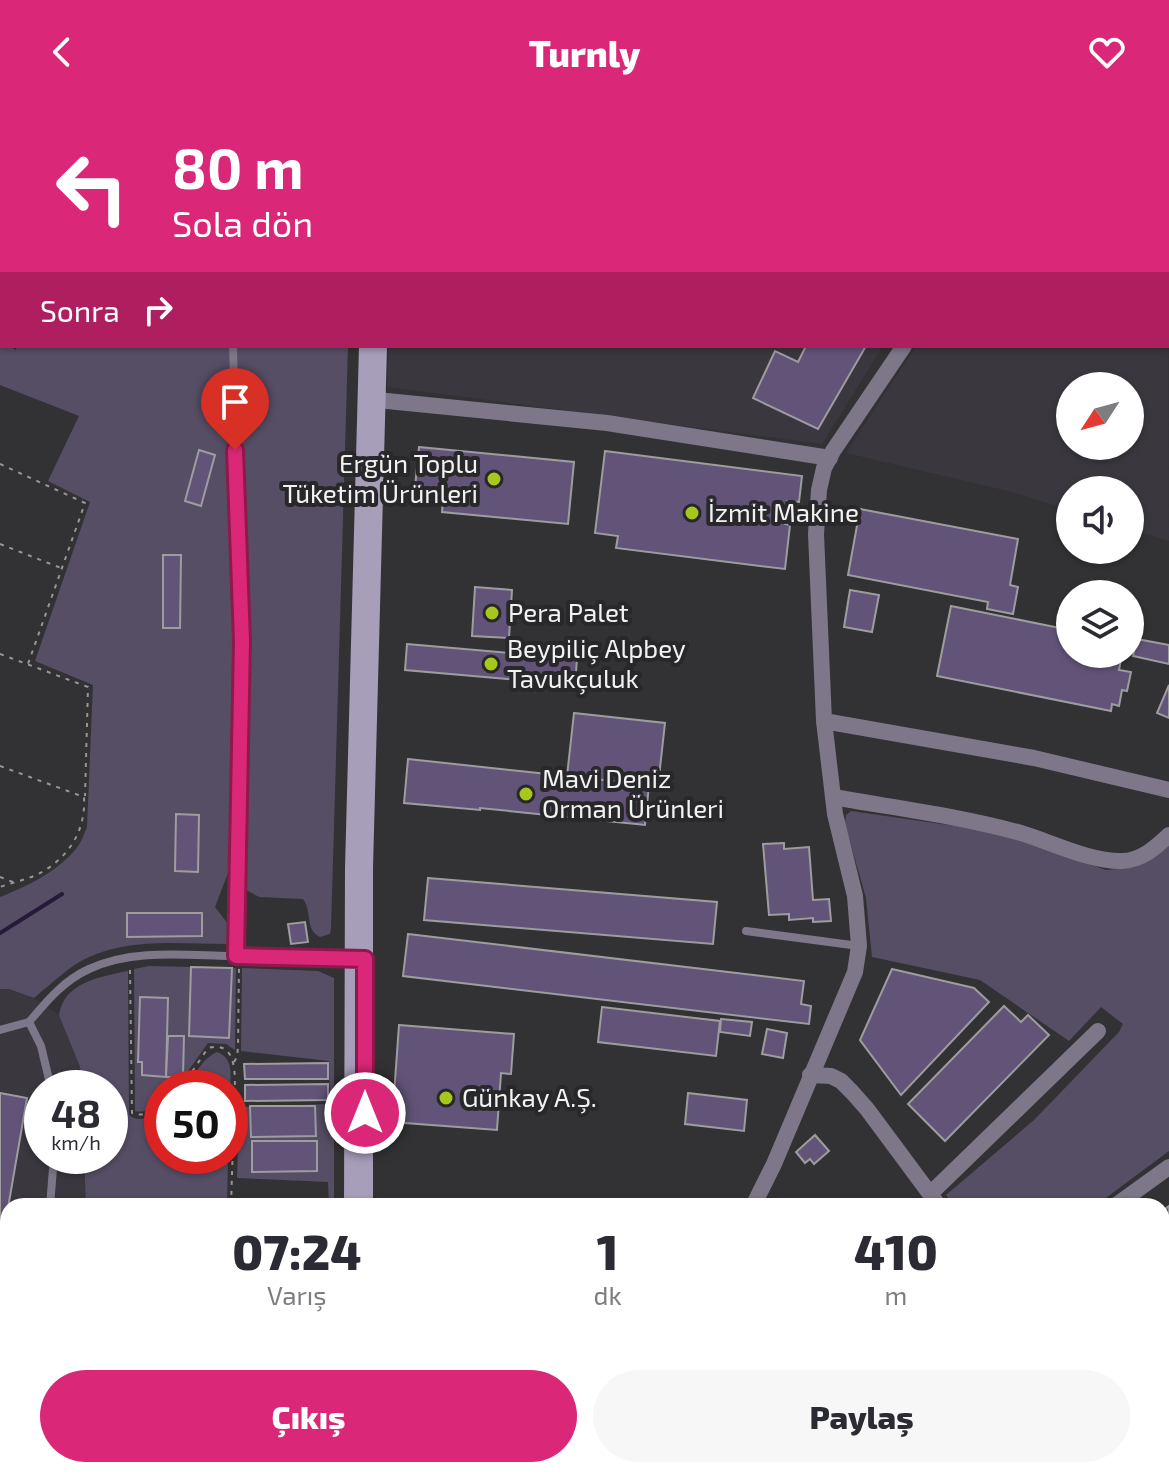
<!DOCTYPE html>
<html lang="tr">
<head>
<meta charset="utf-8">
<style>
	body { margin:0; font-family:"Exo 2",sans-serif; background:#f7f7f7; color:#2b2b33; height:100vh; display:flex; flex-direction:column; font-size:30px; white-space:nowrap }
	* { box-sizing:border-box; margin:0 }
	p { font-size:26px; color:#7c7c81 }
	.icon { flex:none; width:44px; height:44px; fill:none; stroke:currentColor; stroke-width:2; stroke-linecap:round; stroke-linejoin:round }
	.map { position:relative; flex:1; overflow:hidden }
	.panel { position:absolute; left:0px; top:1094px; width:1170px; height:280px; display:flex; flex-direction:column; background:#fff; border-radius:24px 24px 0 0; box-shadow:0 2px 6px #0004 }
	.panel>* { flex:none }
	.guide { position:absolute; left:0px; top:0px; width:1170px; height:244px; box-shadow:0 2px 6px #0004; background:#db2777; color:#fff; overflow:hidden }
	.needle { width:52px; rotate:234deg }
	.fabs { position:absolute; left:1056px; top:268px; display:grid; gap:16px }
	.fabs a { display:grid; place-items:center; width:88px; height:88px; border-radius:50%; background:#fff; box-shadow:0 2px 6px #0004; font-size:40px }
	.speed { position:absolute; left:24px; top:966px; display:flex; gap:16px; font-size:40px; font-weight:700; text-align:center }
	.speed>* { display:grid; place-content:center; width:104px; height:104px; border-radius:50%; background:#fff; box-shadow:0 2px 6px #0004; line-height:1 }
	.speed small { font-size:20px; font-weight:400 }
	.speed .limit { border:12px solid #d22; background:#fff; color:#111 }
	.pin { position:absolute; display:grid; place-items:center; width:68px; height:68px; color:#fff; margin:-82px -34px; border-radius:50% 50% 50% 0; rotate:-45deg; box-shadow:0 0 8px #0007 }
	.pin .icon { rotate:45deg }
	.me { position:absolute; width:88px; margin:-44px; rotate:0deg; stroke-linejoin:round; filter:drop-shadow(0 0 6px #0008) }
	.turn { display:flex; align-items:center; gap:28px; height:168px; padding:0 40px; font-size:36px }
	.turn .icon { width:104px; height:104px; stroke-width:2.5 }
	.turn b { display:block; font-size:56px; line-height:68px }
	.then { display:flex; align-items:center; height:76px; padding:0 40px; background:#0003; gap:16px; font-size:30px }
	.eta { display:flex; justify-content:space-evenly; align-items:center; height:136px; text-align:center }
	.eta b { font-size:48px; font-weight:800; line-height:56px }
	.button { display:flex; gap:16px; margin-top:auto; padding:16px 40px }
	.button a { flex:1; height:92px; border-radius:48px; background:#db2777; color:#fff; font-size:32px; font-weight:800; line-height:92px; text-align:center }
	.button a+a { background:#f7f7f7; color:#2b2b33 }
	header { display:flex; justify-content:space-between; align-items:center; height:104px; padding:0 40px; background:#db2777; color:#fff; font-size:36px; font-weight:800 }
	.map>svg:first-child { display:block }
	.built { fill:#3a373f; fill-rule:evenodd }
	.green { fill:#564e65 }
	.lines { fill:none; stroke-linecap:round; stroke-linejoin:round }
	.stream { stroke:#261939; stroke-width:4 }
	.building { fill:#625479; stroke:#9d9d9f; stroke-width:2 }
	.path { stroke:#979799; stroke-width:2; stroke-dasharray:4 6; stroke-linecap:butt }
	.lane { stroke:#7d7789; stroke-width:8 }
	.street { stroke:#7d7789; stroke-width:16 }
	.secondary { stroke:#a79eba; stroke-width:16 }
	.route-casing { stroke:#8e194d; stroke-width:20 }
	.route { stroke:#db2777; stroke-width:14 }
	.poi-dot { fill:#a8c71d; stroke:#28282a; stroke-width:3 }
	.labels { text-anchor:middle; stroke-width:8; stroke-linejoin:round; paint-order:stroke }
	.poi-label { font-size:26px; fill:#f2f2f3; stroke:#28282a; text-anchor:start }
</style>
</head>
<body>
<header><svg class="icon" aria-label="back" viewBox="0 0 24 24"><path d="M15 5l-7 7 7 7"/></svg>Turnly<svg class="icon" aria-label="heart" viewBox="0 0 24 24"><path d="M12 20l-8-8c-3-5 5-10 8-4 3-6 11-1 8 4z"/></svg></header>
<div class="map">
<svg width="1169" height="1374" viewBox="0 0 1169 1374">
	<rect width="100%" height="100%" fill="#323234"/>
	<!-- built -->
	<g class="built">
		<path d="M1168,77L1169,437L1130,425V386H1070V406L1012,388L846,349L916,242H1168ZM1070,282H1130V342H1070Z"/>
		<polygon points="389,242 883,242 822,340 387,283"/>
		<polygon points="0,885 9,885 34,894 59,911 80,963 81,984 42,984 42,1052 84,1052 86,1102 8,1102 8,1366 34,1366 32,1374 0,1374"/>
	</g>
	<!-- green -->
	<g class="green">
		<polygon points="37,0 358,0 358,2 34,2"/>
		<path d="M0,236L2,237V242H10L16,246L17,242H229V342L236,426L237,549L231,746L228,769L215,803L228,820L227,840C175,840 119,832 73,862C59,872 47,883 34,894L9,885H0V793C28,782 55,769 75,746C81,740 84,730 87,723L93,581L35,557L90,398L48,377L79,312L0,281Z"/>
		<path d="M235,242H348L331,825L330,830L320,833C304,825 313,808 303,795L259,793L248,787H242L246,539Z"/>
		<polygon points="851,707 997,728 1106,766 1136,763 1169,739 1169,1047 1095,1102 954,1102 946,1091 1034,1016 1119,928 1123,920 1101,903 1069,937 980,876 872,853 866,794 845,720 846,711"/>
		<path d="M149,862L236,864L235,946L226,940L208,939L176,984H162V999C155,1005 145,1009 135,1007L134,865Z"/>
		<polygon points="242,864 318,867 334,874 334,1102 329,1102 328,1078 237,1074 239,1003 330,1000 329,957 241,947"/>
		<path d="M128,867L129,1011C138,1019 152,1013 162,1008V1052H228L227,1102H86L84,1052H110V984H81L80,963L59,911C64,878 100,873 128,867Z"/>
		<path d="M217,948C235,954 230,975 230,990V984H185C194,972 203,954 217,948Z"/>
		<polygon points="34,1366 220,1366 220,1374 32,1374"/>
	</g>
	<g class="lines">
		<!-- stream -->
		<polyline class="stream" points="0,829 62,790"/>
	</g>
	<!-- building -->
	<g class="building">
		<polygon points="806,242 866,242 818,325 753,294 775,247 798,258"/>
		<polygon points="419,343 574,358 568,420 442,408 443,395 414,393"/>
		<polygon points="199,346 215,351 201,402 185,397"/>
		<polygon points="605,347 802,372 799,398 787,397 785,420 790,421 785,465 616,444 618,432 595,429"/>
		<polygon points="860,405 1018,435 1010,481 1018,483 1013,510 987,505 988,498 848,471"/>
		<polygon points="163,451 181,451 180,524 163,524"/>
		<polygon points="475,483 512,486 509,534 472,532"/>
		<polygon points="850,486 879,491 872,528 844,523"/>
		<polygon points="951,502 1070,526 1070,550 1122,550 1119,566 1131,568 1127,587 1122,586 1119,602 1112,600 1111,607 937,572"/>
		<polygon points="1137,535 1169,541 1169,560 1133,552"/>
		<polygon points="407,540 577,555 575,581 405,566"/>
		<polygon points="1169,581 1169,614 1157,609"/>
		<polygon points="574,609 665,619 658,682 567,672"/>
		<polygon points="408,655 649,681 645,721 480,704 480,706 404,699"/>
		<polygon points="176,710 199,711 198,768 175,767"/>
		<polygon points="784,739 784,745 809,743 813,796 829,795 831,817 813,818 813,814 789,816 789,810 769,811 763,740"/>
		<polygon points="428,774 717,798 713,840 424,816"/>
		<polygon points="127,809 202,809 202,832 127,833"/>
		<polygon points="305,818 308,838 291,840 288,820"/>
		<polygon points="408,830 804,877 801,900 811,902 809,920 403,872"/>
		<polygon points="191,863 232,864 229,934 189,932"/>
		<polygon points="892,865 974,884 989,898 901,991 860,936"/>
		<polygon points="140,893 168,894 166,973 142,971 142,958 138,958"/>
		<polygon points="1004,902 1021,918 1028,911 1049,931 945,1037 908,1000"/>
		<polygon points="602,903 720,917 716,952 598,938"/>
		<polygon points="721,915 752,918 750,932 720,928"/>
		<polygon points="399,921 514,930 511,970 501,969 497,1026 392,1018"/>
		<polygon points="767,925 787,929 783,954 762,950"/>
		<polygon points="168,932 184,932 183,973 166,973"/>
		<polygon points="328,959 328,975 245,975 244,960"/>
		<polygon points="328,980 328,996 245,997 245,981"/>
		<polygon points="0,989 27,994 0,1150"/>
		<polygon points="688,989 747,996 744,1027 685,1020"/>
		<polygon points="250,1002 315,1002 316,1032 251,1033"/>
		<polygon points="815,1031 829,1047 814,1060 810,1055 805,1059 796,1048"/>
		<polygon points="252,1037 317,1037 317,1067 252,1068"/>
		<polygon points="1169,1102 1169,1158 1162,1163 1162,1107"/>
		<rect x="389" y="1366" width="115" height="8"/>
		<polygon points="808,1366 883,1366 889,1374 813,1374"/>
		<polygon points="895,1366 970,1366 976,1374 901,1374"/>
		<polygon points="983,1366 1039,1366 1028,1374 989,1374"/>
	</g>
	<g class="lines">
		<!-- path -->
		<g class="path">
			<polyline points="34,2 37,0"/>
			<polyline points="0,104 2,104"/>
			<polyline points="0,360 85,399 28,560"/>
			<polyline points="0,440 61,464"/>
			<polyline points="0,550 88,583 85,692"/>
			<path d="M0,662L84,693C86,725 70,752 42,768C30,775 14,778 0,783"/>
			<polyline points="0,773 13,778"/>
			<path d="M130,866L132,1009C142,1013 154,1009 162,1003"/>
			<polyline points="234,958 237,953 238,943 239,861"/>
			<path d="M181,984L208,944C231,938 234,957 235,975L231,1102"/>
			<polyline points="225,1374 225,1366"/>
		</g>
		<!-- lane -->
		<g class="lane">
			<polyline points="0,226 2,227"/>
			<polyline points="233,242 235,346 242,537 236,852"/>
			<polyline points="746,827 859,842"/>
			<path d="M29,918C47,897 63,877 89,865C132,845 183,851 229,852C270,853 311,854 352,854"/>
			<polyline points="0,926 29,918 41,942 51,984"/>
			<polyline points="50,1102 54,1052"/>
			<polyline points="623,1366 630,1374"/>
			<polyline points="7,1374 9,1366"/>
		</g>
		<!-- street -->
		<g class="street">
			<polyline points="935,0 942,2"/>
			<polyline points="1048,2 1048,0"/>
			<polyline points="1168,72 1169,72"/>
			<polyline points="377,296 607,319 830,354"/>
			<polyline points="824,617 1034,654 1169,686"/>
			<path d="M833,693C895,704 960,712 1021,729C1051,738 1091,758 1122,757C1141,757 1156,743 1169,731"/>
			<polyline points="810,971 831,972 841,977 852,988 867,1005 939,1102"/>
			<polyline points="930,1090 1098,927"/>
			<polyline points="753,1102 774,1060 855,868 859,842 855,792 835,710 824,617 816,430 819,386 824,364 833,347 904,242"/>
			<polyline points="1115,1102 1169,1063"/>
			<polyline points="1162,1318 1169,1313"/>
			<polyline points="752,1366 758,1374"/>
			<polyline points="1133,1366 1139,1374"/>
			<polyline points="564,1374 575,1366"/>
			<polyline points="1086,1374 1097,1366"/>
		</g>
		<!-- secondary -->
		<g class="secondary">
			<polyline points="376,2 376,0"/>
			<polyline points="389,2 389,0"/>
			<polyline points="352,1102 353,764 367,242"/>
			<polyline points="365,1102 365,764 379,242"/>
			<polyline points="351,1374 351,1366"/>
			<polyline points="364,1374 364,1366"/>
		</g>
	</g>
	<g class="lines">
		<!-- route casing -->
		<g class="route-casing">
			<polyline id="route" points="235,346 242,537 236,852 365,855 365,1009"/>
		</g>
		<!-- route -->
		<use href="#route" class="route"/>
	</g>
	<!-- markers -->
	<g class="poi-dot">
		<circle cx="494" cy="375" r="8"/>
		<circle cx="692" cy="409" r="8"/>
		<circle cx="492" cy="509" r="8"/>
		<circle cx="491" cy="560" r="8"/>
		<circle cx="526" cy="690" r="8"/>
		<circle cx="446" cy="994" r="8"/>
	</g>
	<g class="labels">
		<!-- poi labels -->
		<g class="poi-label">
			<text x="478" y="369" text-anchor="end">Ergün Toplu<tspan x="478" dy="30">Tüketim Ürünleri</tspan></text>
			<text x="708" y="418">İzmit Makine</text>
			<text x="508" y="518">Pera Palet</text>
			<text x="507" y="554">Beypiliç Alpbey<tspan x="507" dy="30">Tavukçuluk</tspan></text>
			<text x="542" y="684">Mavi Deniz<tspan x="542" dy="30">Orman Ürünleri</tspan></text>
			<text x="462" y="1003">Günkay A.Ş.</text>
		</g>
	</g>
</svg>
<div class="fabs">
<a><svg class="needle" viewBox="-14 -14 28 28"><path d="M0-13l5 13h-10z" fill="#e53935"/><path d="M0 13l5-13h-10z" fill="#7c7c81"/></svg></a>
<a><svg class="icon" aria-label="sound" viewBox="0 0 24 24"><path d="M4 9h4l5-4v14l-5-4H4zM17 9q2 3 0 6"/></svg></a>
<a><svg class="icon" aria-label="layers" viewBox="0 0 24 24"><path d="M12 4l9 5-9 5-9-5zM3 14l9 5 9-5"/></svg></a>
</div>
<div class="speed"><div>48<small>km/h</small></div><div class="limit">50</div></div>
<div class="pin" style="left:235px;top:346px;background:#d93025"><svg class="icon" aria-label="arrive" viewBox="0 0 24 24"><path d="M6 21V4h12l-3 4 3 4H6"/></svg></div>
<svg class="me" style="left:365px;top:1009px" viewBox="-20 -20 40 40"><circle r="17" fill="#db2777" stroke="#fff" stroke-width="3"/><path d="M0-11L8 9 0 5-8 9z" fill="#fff"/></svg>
<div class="guide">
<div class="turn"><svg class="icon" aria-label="left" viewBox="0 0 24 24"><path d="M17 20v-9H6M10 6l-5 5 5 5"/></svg><div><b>80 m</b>Sola dön</div></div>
<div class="then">Sonra<svg class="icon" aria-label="right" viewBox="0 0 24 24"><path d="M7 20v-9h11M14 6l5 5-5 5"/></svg></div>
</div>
<section class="panel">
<div class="eta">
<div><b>07:24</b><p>Varış</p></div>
<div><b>1</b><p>dk</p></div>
<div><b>410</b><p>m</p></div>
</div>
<div class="button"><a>Çıkış</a><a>Paylaş</a></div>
</section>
</div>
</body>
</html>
